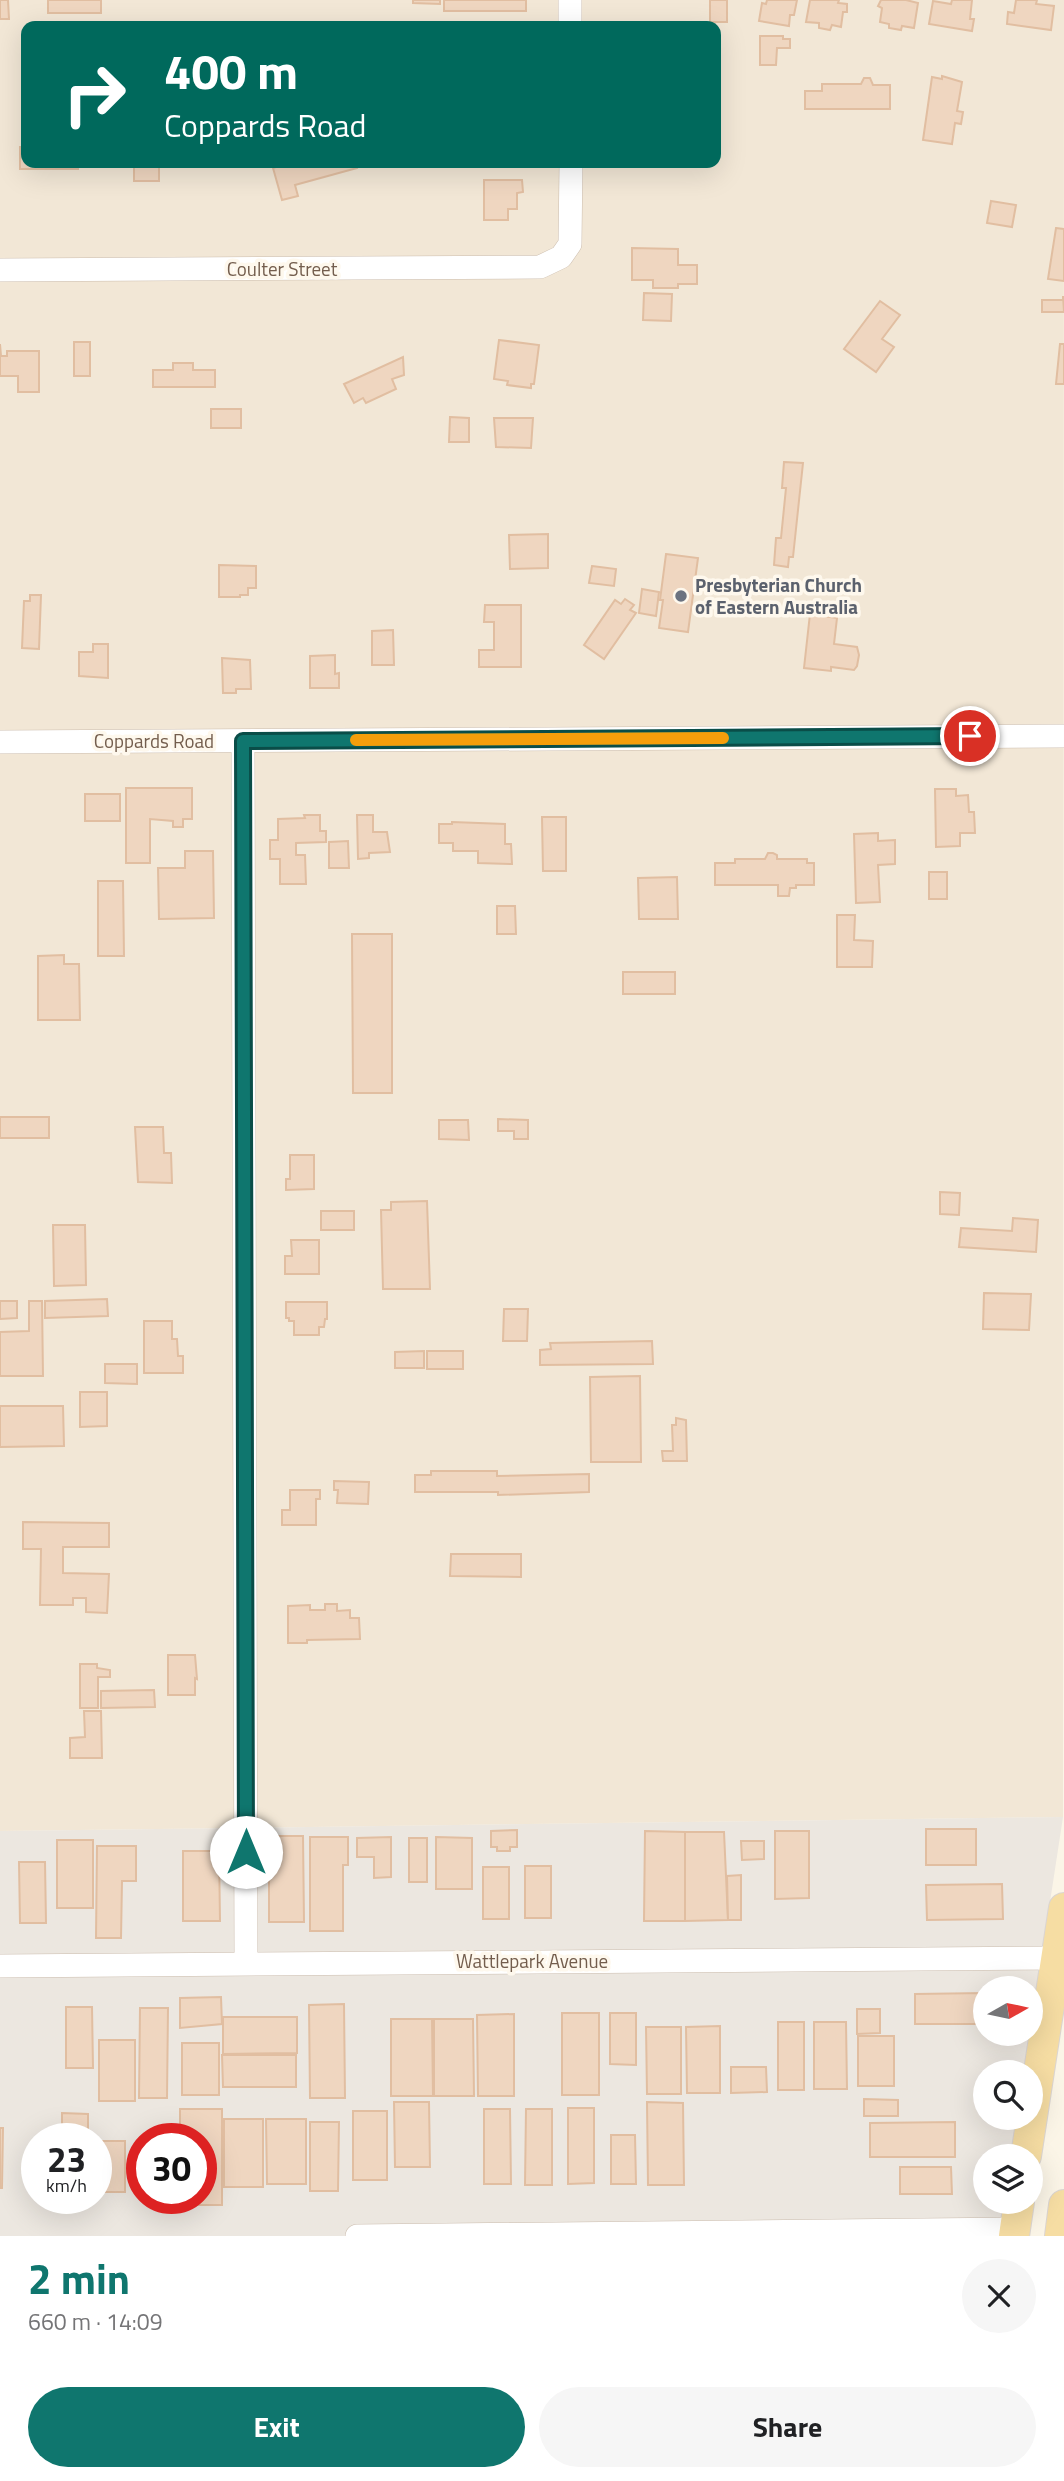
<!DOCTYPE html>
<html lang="en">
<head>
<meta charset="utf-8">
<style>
	body { margin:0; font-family:"Titillium Web",sans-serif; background:#f6f6f6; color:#202124; height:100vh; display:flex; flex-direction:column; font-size:26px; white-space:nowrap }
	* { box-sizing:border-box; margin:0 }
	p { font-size:23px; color:#757577 }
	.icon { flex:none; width:38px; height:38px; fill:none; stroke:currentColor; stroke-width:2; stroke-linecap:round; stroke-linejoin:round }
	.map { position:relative; height:2236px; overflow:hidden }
	.details { display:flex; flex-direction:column; background:#fff; flex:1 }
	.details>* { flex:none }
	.hud { position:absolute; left:21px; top:21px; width:700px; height:147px; border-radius:14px; box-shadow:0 7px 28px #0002; background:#00695c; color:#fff; overflow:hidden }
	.needle { width:46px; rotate:81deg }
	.buttons { position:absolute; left:973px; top:1976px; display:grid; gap:14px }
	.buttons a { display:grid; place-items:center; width:70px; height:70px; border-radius:50%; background:#fff; box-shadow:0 7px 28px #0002; font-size:35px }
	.speed { position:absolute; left:21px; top:2123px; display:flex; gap:14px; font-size:35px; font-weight:700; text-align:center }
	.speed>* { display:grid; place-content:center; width:91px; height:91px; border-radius:50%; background:#fff; box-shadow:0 7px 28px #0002; line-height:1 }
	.speed small { font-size:18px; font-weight:400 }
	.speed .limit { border:10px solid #d22; background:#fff; color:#111 }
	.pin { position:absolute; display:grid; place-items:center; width:60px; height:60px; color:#fff; margin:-30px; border:4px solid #fff; border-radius:50%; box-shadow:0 2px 7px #0007 }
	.me { position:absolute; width:77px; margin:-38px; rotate:0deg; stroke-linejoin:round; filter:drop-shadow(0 0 5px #0008) }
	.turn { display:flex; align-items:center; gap:24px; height:147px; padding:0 28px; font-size:32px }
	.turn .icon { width:91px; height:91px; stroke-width:2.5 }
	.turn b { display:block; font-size:49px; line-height:60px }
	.round { display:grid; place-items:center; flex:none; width:74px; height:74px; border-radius:37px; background:#f6f6f6 }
	.summary { display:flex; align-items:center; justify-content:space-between; height:119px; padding:0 28px }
	h1 { font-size:42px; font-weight:700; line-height:52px; color:#0f766e }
	.cta { display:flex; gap:14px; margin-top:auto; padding:14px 28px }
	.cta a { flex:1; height:80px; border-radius:42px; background:#0f766e; color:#fff; font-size:28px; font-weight:700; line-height:80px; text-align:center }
	.cta a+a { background:#f6f6f6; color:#202124 }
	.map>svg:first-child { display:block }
	.residential { fill:#f2e7d6; fill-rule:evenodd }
	.industrial { fill:#ece7e0; fill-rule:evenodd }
	.building { fill:#efd6c0; stroke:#e1bea1; stroke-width:2 }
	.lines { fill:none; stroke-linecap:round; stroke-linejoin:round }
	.minor-casing { stroke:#ccbdae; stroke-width:24 }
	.major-casing { stroke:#dbd5d1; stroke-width:32 }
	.minor { stroke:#fff; stroke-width:23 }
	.major { stroke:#f6dda3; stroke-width:30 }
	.route-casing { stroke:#0a4d48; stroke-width:18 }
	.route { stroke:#0f766e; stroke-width:12 }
	.slow { stroke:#f59e0b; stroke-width:12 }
	.worship-dot { fill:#6b7280; stroke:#fef8ed; stroke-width:2.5 }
	.labels { text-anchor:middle; stroke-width:7; stroke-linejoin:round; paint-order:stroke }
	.street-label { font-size:19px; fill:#735d4d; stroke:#fef8ed }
	.worship-label { font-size:19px; font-weight:bold; fill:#5b616d; stroke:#fef8ed; text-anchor:start }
</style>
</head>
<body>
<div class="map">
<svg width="1064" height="2236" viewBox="0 0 1064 2236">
	<rect width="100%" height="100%" fill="#fbf5e7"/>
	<!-- residential -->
	<path class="residential" d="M0,0H1064L1063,1817L0,1831ZM26,26H716V163H26Z"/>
	<!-- industrial -->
	<path class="industrial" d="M1063,1817L1031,2026V1988H985V2034H1030L1024,2072H985V2118H1017L1011,2156H985V2202H1004L998,2236H0V1831ZM37,2138H96V2198H37ZM142,2138H201V2198H142Z"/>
	<!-- building -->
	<g class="building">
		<polygon points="0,0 8,0 9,19 0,19"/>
		<rect x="48" y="0" width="53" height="13"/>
		<polygon points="413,0 440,0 440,4 413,3"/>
		<rect x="444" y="0" width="82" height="11"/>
		<rect x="710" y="0" width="17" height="22"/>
		<polygon points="767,0 797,0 794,15 790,15 789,26 759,21 762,3 766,4"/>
		<polygon points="810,0 839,0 838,3 847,4 847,12 843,12 841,27 832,25 830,30 819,28 819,23 806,22"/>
		<polygon points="881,0 906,0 918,3 914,28 902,26 901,30 889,28 889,24 880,22 882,8 878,6"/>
		<polygon points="952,0 972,0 970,19 974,19 972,31 929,24 933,1 951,4"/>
		<polygon points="1016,0 1037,0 1036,4 1054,6 1051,30 1007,24 1008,12 1014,13"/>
		<polygon points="760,36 783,36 783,39 790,39 790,48 777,48 776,65 760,65"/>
		<polygon points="942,76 962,82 957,111 963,112 961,124 955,123 952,144 923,140 932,77 942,79"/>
		<polygon points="864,78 870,78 873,85 890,85 890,109 805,109 805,91 822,91 822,84 861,84"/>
		<polygon points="26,138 26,163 78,163 78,169 20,169 20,147 26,147"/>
		<rect x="134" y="163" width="25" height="18"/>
		<polygon points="289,163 356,163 357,168 295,185 298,196 282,200 273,168"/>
		<polygon points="457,163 482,163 482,166 457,167"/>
		<polygon points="484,180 522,180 523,192 517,193 517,209 508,209 508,220 484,220"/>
		<polygon points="991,201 1016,205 1012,227 987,223"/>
		<polygon points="1056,228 1064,229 1064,281 1048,279"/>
		<polygon points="632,248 678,249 678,265 697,265 697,284 678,284 678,288 653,288 653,280 632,280"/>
		<polygon points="644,293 672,294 671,321 643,320"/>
		<polygon points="1063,296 1064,312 1042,312 1042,300 1063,300"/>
		<polygon points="880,301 900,315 882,339 894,347 876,372 844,349"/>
		<polygon points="499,340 539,345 534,384 531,384 531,388 507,385 508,381 494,379"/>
		<rect x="74" y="342" width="16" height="34"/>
		<polygon points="0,344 1,356 7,356 7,351 39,351 39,392 18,392 18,376 0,376"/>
		<polygon points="1060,344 1064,344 1064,384 1056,384"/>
		<polygon points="403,357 404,375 392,379 396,389 366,403 363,398 354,403 344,384"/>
		<polygon points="173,363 193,363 193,370 215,370 215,387 153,387 153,370 173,370"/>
		<rect x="211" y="409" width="30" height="19"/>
		<polygon points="450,417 469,418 469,442 449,442"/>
		<polygon points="494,418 533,418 531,448 496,447"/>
		<polygon points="784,462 803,463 793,557 789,557 788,567 774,565 776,538 781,538 786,488 782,488"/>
		<polygon points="548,534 548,568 510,569 509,535"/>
		<polygon points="666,554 698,558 688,632 659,628 663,600 660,600"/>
		<polygon points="219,565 256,566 256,588 248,588 248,595 240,595 240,597 219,597"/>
		<polygon points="592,566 616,569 614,586 589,583"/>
		<polygon points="642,589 659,592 656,616 639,613"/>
		<polygon points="30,595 41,595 39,649 22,648 24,601 30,601"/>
		<polygon points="625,599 634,605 630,610 636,613 604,659 584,645 615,600 621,604"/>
		<polygon points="485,605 521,605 521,667 479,667 479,650 494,650 494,622 484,622"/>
		<polygon points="810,614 837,618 834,644 857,647 859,655 857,666 854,670 831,667 831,671 804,668"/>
		<polygon points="393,630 394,665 372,665 372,631"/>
		<polygon points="93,644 108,644 108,678 79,676 79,652 93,652"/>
		<polygon points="335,655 335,674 339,673 339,688 310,688 310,656"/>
		<polygon points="222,658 250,660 251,689 236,689 236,693 223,693"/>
		<polygon points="126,788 192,788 192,819 183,819 183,827 173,827 173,821 150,819 150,863 126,863"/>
		<polygon points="935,789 956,789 956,796 968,795 969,812 974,812 975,833 960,833 960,846 936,847"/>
		<rect x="85" y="794" width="35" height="27"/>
		<polygon points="304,815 320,815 320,831 326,831 326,842 296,843 296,855 305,855 306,884 280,884 280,859 270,859 270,840 278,840 278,819 305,818"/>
		<polygon points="357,815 373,815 373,832 387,832 390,852 369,853 369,858 358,859"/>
		<polygon points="542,817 566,817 566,871 543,871"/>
		<polygon points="452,822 505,824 505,844 511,844 512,864 478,863 478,851 453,851 453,843 439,843 439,824 452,824"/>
		<polygon points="878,833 878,841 895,840 895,864 878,865 880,902 856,903 854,834"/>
		<polygon points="348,841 349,868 329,868 329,842"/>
		<polygon points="185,851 213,851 214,918 159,919 158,868 185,868"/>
		<polygon points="768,853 773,853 777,855 777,859 807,859 807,863 814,863 814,885 796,885 796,888 790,888 789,896 778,896 778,885 715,885 715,863 735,863 735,859 765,859"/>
		<rect x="929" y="872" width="18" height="27"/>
		<polygon points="677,877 678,919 639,919 638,878"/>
		<polygon points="98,881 123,881 124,956 98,956"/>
		<polygon points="497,906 515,906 516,934 497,934"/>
		<polygon points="837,915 855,915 854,940 873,941 872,967 837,967"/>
		<polygon points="352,934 392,934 392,1093 353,1093"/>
		<polygon points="64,955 64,964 79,964 80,1020 38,1020 38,956"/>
		<rect x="623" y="972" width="52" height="22"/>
		<rect x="0" y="1117" width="49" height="21"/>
		<polygon points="498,1119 528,1120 528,1139 514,1139 514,1131 498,1131"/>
		<polygon points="439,1120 468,1120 469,1140 439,1139"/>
		<polygon points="135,1127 163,1127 164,1153 171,1153 172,1183 138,1182"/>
		<polygon points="290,1155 314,1155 314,1189 286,1190 286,1179 290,1179"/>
		<polygon points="940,1192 960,1193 959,1215 940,1214"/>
		<polygon points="427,1201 430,1289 383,1289 381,1210 391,1210 391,1202"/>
		<rect x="321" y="1211" width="33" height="19"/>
		<polygon points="1013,1218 1038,1220 1036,1252 959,1247 961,1228 1012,1231"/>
		<polygon points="53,1225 85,1225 86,1285 54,1286"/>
		<polygon points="291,1240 319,1240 319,1274 285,1274 285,1256 292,1256"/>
		<polygon points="984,1293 1031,1294 1029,1330 983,1329"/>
		<polygon points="107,1299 108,1316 45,1318 45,1301"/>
		<polygon points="0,1301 17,1301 17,1318 0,1319"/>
		<polygon points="29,1301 42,1301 43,1376 0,1376 0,1332 29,1331"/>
		<polygon points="286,1302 327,1302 327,1319 325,1319 324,1327 319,1327 319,1335 294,1335 294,1321 289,1321 289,1318 286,1318"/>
		<polygon points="504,1309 528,1309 527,1341 503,1341"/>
		<polygon points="144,1321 172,1321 172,1339 177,1339 178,1356 183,1356 183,1373 144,1373"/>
		<polygon points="652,1341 653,1364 540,1365 540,1350 551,1349 550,1343"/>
		<polygon points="424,1351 424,1368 395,1368 395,1352"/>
		<rect x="427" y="1351" width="36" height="18"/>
		<polygon points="105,1364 137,1364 137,1384 105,1383"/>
		<polygon points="640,1376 641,1462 591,1462 590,1377"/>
		<polygon points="80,1392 107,1392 107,1426 80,1427"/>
		<polygon points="0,1406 63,1406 64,1446 0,1447"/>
		<polygon points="676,1418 686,1420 687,1461 663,1461 662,1451 673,1451 672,1425 676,1425"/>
		<polygon points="431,1471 497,1471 497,1476 589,1474 589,1492 498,1495 498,1492 415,1492 415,1475 431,1475"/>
		<polygon points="334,1481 369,1482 368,1504 337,1503 338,1490 334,1490"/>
		<polygon points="290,1490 320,1490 320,1499 316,1499 316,1525 282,1525 282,1510 290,1510"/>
		<polygon points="23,1522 109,1523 109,1547 63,1547 63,1573 109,1574 107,1613 86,1612 86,1598 73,1598 73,1605 40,1605 41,1549 23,1549"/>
		<polygon points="451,1554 521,1554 521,1577 450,1576"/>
		<polygon points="325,1604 337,1604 337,1611 350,1610 350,1618 359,1618 360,1639 307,1640 307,1643 288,1643 288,1606 310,1605 310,1610 325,1610"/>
		<polygon points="168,1655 195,1655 197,1679 195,1678 195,1695 168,1695"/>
		<polygon points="80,1664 97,1664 97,1668 110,1670 110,1677 98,1677 98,1708 80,1708"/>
		<polygon points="154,1690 155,1707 101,1708 101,1691"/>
		<polygon points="84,1711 101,1711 102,1758 70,1758 70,1738 85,1737"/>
		<rect x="926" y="1829" width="50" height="36"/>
		<polygon points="517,1830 517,1847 510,1847 510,1851 497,1851 497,1847 491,1847 491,1831"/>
		<polygon points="645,1831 685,1832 685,1921 644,1921"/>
		<polygon points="775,1831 809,1831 809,1898 775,1899"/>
		<polygon points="685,1832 724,1832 728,1920 685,1921"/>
		<polygon points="269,1836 303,1836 304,1922 269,1922"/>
		<polygon points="310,1837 348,1837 348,1865 343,1865 343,1931 310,1931"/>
		<polygon points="391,1837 391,1877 374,1878 374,1857 357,1857 357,1838"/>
		<polygon points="436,1837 472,1838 472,1889 436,1889"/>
		<rect x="409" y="1838" width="18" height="44"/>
		<rect x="57" y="1840" width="36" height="68"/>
		<polygon points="741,1841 764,1841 764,1859 742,1860"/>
		<polygon points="97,1846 136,1846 136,1881 122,1881 121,1938 96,1938"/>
		<polygon points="183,1851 219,1851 220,1921 183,1921"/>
		<polygon points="19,1862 45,1862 46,1923 20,1923"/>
		<rect x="525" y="1866" width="26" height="52"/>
		<rect x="483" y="1867" width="26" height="52"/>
		<polygon points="741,1875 741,1920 728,1920 727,1876"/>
		<polygon points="1002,1884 1003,1919 927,1920 926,1885"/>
		<polygon points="985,1993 985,2024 915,2024 915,1994"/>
		<polygon points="221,1997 222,2024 180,2028 180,1998"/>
		<polygon points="344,2004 345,2098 310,2098 309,2005"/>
		<polygon points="66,2007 92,2007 93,2068 66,2068"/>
		<polygon points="140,2008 168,2008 167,2098 139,2098"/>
		<polygon points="857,2009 880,2009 880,2033 857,2034"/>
		<rect x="562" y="2013" width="37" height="82"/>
		<polygon points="610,2013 636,2013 636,2065 610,2064"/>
		<polygon points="514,2014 514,2096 478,2096 477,2015"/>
		<polygon points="223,2017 297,2017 297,2053 223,2054"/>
		<polygon points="391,2019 432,2019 433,2096 391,2096"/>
		<polygon points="434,2019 473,2019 474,2096 434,2096"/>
		<rect x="778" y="2022" width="26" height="68"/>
		<polygon points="814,2022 846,2022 847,2089 814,2089"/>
		<polygon points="720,2026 720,2093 687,2093 686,2027"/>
		<polygon points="646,2027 681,2027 681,2094 647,2094"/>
		<rect x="858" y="2036" width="36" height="50"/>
		<rect x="99" y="2040" width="36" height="61"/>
		<rect x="182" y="2043" width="37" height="52"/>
		<polygon points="222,2055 296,2055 296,2087 223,2087"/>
		<polygon points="731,2067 766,2067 767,2092 731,2093"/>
		<polygon points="864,2099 898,2100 898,2116 864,2116"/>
		<polygon points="394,2102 429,2102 430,2167 395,2167"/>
		<polygon points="647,2102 683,2103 684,2185 648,2185"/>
		<polygon points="568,2108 594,2108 594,2183 568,2184"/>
		<polygon points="180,2109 222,2109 222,2205 180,2205 180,2198 201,2198 201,2138 180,2138"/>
		<polygon points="484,2109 510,2109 511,2184 484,2184"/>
		<polygon points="526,2109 552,2109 552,2185 525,2185"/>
		<rect x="353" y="2111" width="34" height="69"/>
		<polygon points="62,2113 88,2114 88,2138 62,2138"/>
		<rect x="224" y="2119" width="39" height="68"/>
		<polygon points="266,2119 306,2119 306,2184 267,2184"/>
		<polygon points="310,2122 339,2122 338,2191 310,2191"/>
		<polygon points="955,2122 955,2157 870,2157 870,2123"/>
		<polygon points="0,2128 3,2128 2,2188 0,2188"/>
		<polygon points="611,2135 635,2135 636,2184 611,2184"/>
		<polygon points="98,2141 125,2141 125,2192 99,2192"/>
		<polygon points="900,2167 951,2167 952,2194 900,2194"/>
	</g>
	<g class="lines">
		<!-- minor casing -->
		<g class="minor-casing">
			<g id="minor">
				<polyline points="570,0 570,26"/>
				<polyline points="0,270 540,267 561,257 570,244 571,163"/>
				<polyline points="243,741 246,1963"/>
				<polyline points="0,742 1064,736"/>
				<polyline points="0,1966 1064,1958"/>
				<polyline points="357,2236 1015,2229"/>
			</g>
		</g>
		<!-- major casing -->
		<g class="major-casing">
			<g id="major">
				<polyline points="1026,2156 1064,1908"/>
				<polyline points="1014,2236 1019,2202"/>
				<polyline points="1060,2236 1064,2205"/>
			</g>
		</g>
		<!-- minor -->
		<use href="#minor" class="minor"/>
		<!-- major -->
		<use href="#major" class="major"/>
	</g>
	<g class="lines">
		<!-- route casing -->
		<g class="route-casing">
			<polyline id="route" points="246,1852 243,741 970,736"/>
		</g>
		<!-- route -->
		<use href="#route" class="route"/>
		<!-- slow -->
		<polyline class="slow" points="356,740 723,738"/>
	</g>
	<!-- markers -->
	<circle class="worship-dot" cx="681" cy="596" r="7"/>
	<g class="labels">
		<!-- street labels -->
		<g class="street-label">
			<text x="282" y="276">Coulter Street</text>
			<text x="154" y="748">Coppards Road</text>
			<text x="532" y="1968">Wattlepark Avenue</text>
		</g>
		<!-- worship labels -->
		<g class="worship-label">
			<text x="695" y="592">Presbyterian Church<tspan x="695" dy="22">of Eastern Australia</tspan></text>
		</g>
	</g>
</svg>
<div class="buttons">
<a><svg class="needle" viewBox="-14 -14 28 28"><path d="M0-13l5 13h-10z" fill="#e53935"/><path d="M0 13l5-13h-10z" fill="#757577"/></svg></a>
<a><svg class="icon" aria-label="search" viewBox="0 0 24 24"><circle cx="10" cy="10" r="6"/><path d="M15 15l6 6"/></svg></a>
<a><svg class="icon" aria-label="layers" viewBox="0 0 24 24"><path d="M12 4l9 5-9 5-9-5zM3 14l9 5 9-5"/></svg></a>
</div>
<div class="speed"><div>23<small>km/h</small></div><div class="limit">30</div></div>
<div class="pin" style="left:970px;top:736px;background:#d93025"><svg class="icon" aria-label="arrive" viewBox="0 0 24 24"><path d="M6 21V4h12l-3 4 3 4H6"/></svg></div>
<svg class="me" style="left:246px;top:1852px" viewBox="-20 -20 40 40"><circle r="19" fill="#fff"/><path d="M0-13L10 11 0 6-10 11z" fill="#0f766e"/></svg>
<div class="hud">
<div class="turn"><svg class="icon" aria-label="right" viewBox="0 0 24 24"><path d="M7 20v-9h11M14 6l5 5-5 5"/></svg><div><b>400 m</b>Coppards Road</div></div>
</div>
</div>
<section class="details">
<div class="summary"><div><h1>2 min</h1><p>660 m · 14:09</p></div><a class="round"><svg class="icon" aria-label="close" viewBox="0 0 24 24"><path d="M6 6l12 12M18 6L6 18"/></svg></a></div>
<div class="cta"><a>Exit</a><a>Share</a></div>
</section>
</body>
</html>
